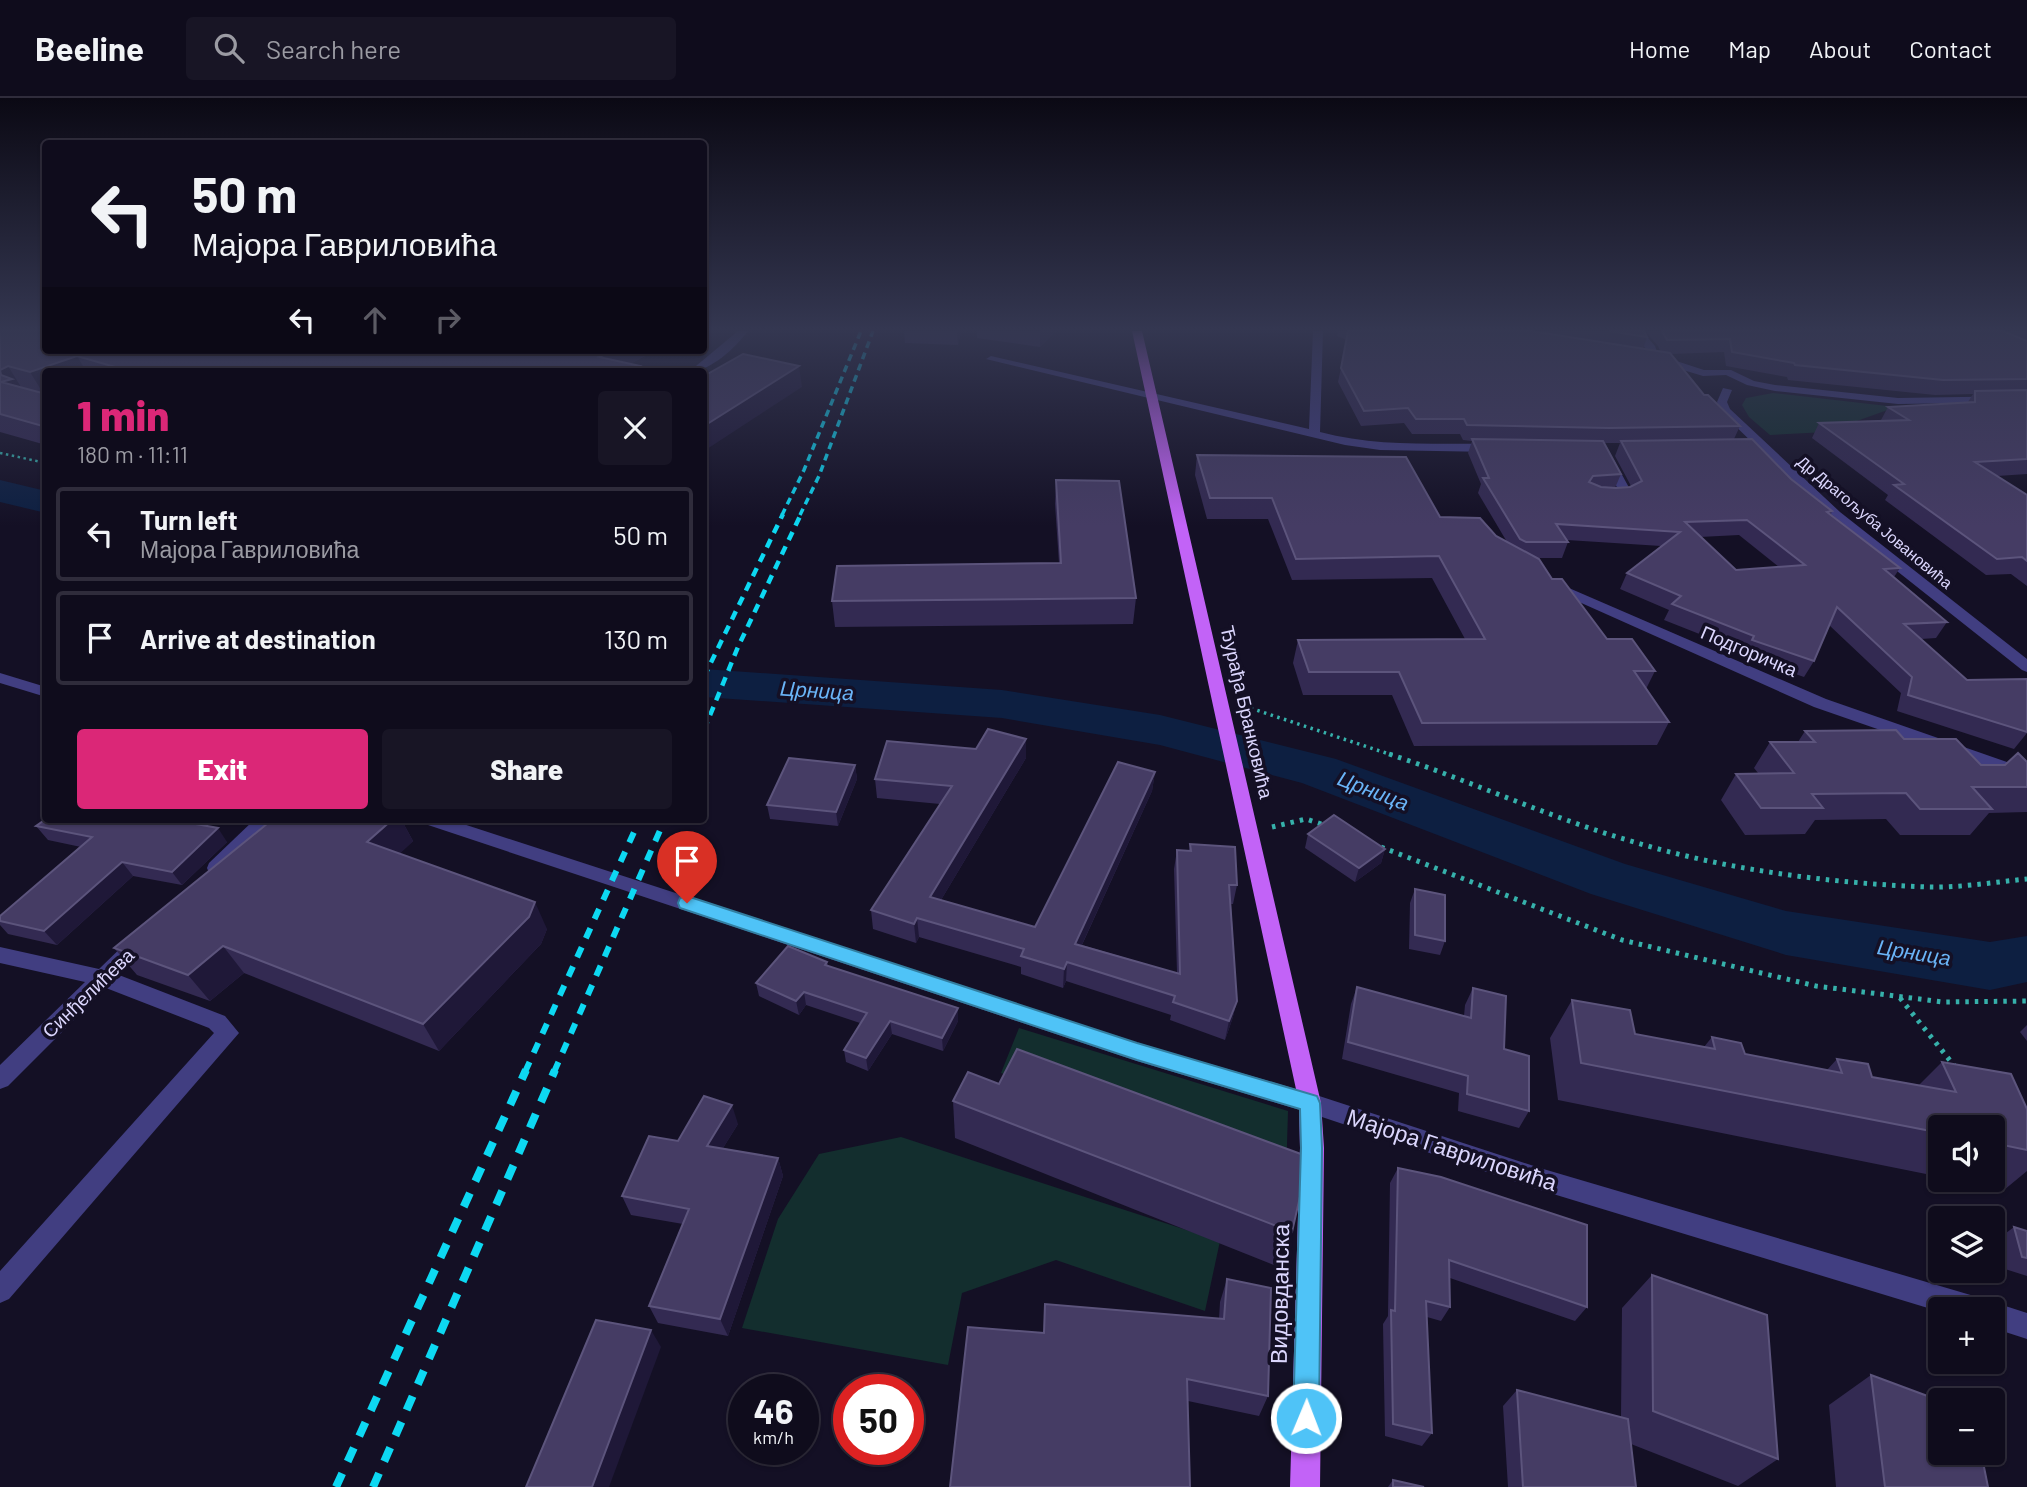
<!DOCTYPE html>
<html lang="en">
<head>
<meta charset="utf-8">
<style>
	body { margin:0; font-family:Barlow,sans-serif; background:#181525; color:#f1f3f6; height:100vh; display:flex; flex-direction:column; font-size:26px; white-space:nowrap }
	* { box-sizing:border-box; margin:0 }
	p { font-size:23px; color:#9b9ba3 }
	.icon { flex:none; width:38px; height:38px; fill:none; stroke:currentColor; stroke-width:2; stroke-linecap:round; stroke-linejoin:round }
	.map { position:relative; flex:1; overflow:hidden }
	.details { position:absolute; left:42px; top:270px; width:665px; height:455px; display:flex; flex-direction:column; background:#0f0c1c; border-radius:7px; box-shadow:0 2px 5px #0004,0 0 0 2px #2f2c3b }
	.details>* { flex:none }
	.guide { position:absolute; left:42px; top:42px; width:665px; height:214px; border-radius:7px; box-shadow:0 2px 5px #0004,0 0 0 2px #2f2c3b; background:#0f0c1c; color:#f1f3f6; overflow:hidden }
	.buttons { position:absolute; left:1928px; top:1017px; display:grid; gap:14px }
	.buttons a { display:grid; place-items:center; width:77px; height:77px; border-radius:7px; background:#0f0c1c; box-shadow:0 2px 5px #0004,0 0 0 2px #2f2c3b; font-size:35px }
	.speed { position:absolute; left:728px; top:1276px; display:flex; gap:14px; font-size:35px; font-weight:700; text-align:center }
	.speed>* { display:grid; place-content:center; width:91px; height:91px; border-radius:50%; background:#0f0c1c; box-shadow:0 2px 5px #0004,0 0 0 2px #2f2c3b; line-height:1 }
	.speed small { font-size:18px; font-weight:400 }
	.speed .limit { border:10px solid #d22; background:#fff; color:#111 }
	.pin { position:absolute; display:grid; place-items:center; width:60px; height:60px; color:#fff; margin:-72px -30px; border-radius:50% 50% 50% 0; rotate:-45deg; box-shadow:0 0 7px #0007 }
	.pin .icon { rotate:45deg }
	.me { position:absolute; width:77px; margin:-38px; rotate:1deg; stroke-linejoin:round; filter:drop-shadow(0 0 5px #0008) }
	.turn { display:flex; align-items:center; gap:24px; height:147px; padding:0 35px; font-size:32px }
	.turn .icon { width:91px; height:91px; stroke-width:2.5 }
	.turn b { display:block; font-size:49px; line-height:60px }
	.lanes { display:flex; align-items:center; height:66px; padding:0 35px; background:#0003; justify-content:center; gap:35px; direction:ltr }
	.lanes .off { opacity:.35 }
	.round { display:grid; place-items:center; flex:none; width:74px; height:74px; border-radius:7px; background:#181525 }
	.overview { display:flex; align-items:center; justify-content:space-between; height:119px; padding:0 35px }
	h1 { font-size:42px; font-weight:800; line-height:52px; color:#db2777 }
	.action { display:flex; gap:14px; margin-top:auto; padding:14px 35px }
	.action a { flex:1; height:80px; border-radius:7px; background:#db2777; color:#fff; font-size:28px; font-weight:800; line-height:80px; text-align:center }
	.action a+a { background:#181525; color:#f1f3f6 }
	ul { padding:0; list-style:none }
	li { display:flex; align-items:center; gap:21px; height:94px; margin:0 14px 10px; padding:0 21px; border:4px solid #2f2c3b; border-radius:7px }
	li div { flex:1 }
	li b { display:block; font-size:26px }
	li em { font-style:normal }
	header { display:flex; align-items:center; gap:42px; box-sizing:border-box; height:98px; padding:0 35px; background:#0f0c1c; border-bottom:2px solid #2f2c3b }
	header strong { font-size:33px }
	nav { display:flex; gap:38px; margin-inline-start:auto; font-size:24px }
	.search { width:490px; height:63px; background:#181525; display:flex; align-items:center; gap:18px; box-sizing:border-box; padding:0 24px; border-radius:7px; color:#9b9ba3; font-size:26px }
	.map>svg:first-child { display:block }
	.green { fill:#132e2e }
	.lines { fill:none; stroke-linecap:round; stroke-linejoin:round }
	.river { fill:#0d1f41; fill-rule:evenodd }
	.path-far2 { stroke:#36b1ab; stroke-width:2.5; stroke-dasharray:2.5 3.5; stroke-linecap:butt }
	.path-far1 { stroke:#36b1ab; stroke-width:3.5; stroke-dasharray:2.5 4.5; stroke-linecap:butt }
	.path { stroke:#36b1ab; stroke-width:5; stroke-dasharray:3.5 6; stroke-linecap:butt }
	.minor { fill:#413e81; fill-rule:evenodd }
	.major { fill:#c263f7; fill-rule:evenodd }
	.rail-far3 { stroke:#0dd8f2; stroke-width:3.5; stroke-dasharray:7 5; stroke-linecap:butt }
	.rail-far2 { stroke:#0dd8f2; stroke-width:4.5; stroke-dasharray:9 7; stroke-linecap:butt }
	.rail-far1 { stroke:#0dd8f2; stroke-width:6; stroke-dasharray:11 10; stroke-linecap:butt }
	.rail { stroke:#0dd8f2; stroke-width:8; stroke-dasharray:15 13; stroke-linecap:butt }
	.wall { fill:#332a52; fill-rule:evenodd }
	.shaded-wall { fill:#1f1838 }
	.building { fill:#453c64; stroke:#5c547c; stroke-width:2; fill-rule:evenodd }
	.route { fill:#4fc3f7; stroke:#337fa1; stroke-width:2 }
	.labels { text-anchor:middle; stroke-width:7; stroke-linejoin:round; paint-order:stroke }
	.far-street-label { font-size:16px; fill:#dbd6fd; stroke:#141025 }
	.street-label { font-size:19px; fill:#dbd6fd; stroke:#141025 }
	.water-label { font-size:21px; font-style:italic; fill:#6ab4f7; stroke:#141025 }
	.near-street-label { font-size:23px; fill:#dbd6fd; stroke:#141025 }
</style>
</head>
<body>
<header>
<strong>Beeline</strong>
<div class="search"><svg class="icon" aria-label="search" viewBox="0 0 24 24"><circle cx="10" cy="10" r="6"/><path d="M15 15l6 6"/></svg>Search here</div>
<nav><a>Home</a><a>Map</a><a>About</a><a>Contact</a></nav>
</header>
<div class="map">
<svg width="2027" height="1389" viewBox="0 0 2027 1389">
	<rect width="100%" height="100%" fill="#141025"/>
	<!-- green -->
	<g class="green">
		<polygon points="1773,295 1783,296 1896,309 1826,334 1770,337 1749,319 1742,307 1746,300"/>
		<polygon points="1019,930 1288,1013 1286,1079 1001,975"/>
		<polygon points="901,1039 1220,1143 1205,1213 1056,1162 962,1195 948,1267 742,1230 778,1121 819,1056"/>
	</g>
	<g class="lines">
		<!-- river -->
		<g class="river">
			<polygon points="0,382 46,393 46,415 0,404"/>
			<polygon points="704,571 1002,592 1160,617 1336,661 1625,766 1786,813 1990,844 2027,838 2027,884 1990,892 1786,857 1591,796 1302,685 1160,647 1002,620 704,599"/>
		</g>
		<!-- path-far2 -->
		<polyline class="path-far2" points="0,355 46,365"/>
		<!-- path-far1 -->
		<polyline class="path-far1" points="1244,608 1395,658"/>
		<!-- path -->
		<g class="path">
			<path d="M1389,656C1471,683 1550,720 1634,744C1727,772 1829,785 1927,789C1959,790 1994,784 2027,781"/>
			<polyline points="1272,729 1306,721 1324,727"/>
			<polyline points="1381,749 1622,842 1816,888 1943,904 2027,903"/>
			<polyline points="1900,900 1956,970"/>
		</g>
		<!-- minor -->
		<g class="minor">
			<path d="M738,233H748C735,250 711,273 690,273Z"/>
			<path d="M1313,233H1323L1320,334C1376,349 1434,345 1492,346L1498,350L1492,354L1380,352L1345,347L986,261L991,258L1309,331Z"/>
			<polygon points="1631,233 1642,233 1655,248 1658,257 1704,272 1731,272 1754,283 1775,287 1898,300 2027,298 2027,304 1898,306 1775,293 1747,287 1726,277 1703,278 1650,262 1646,251"/>
			<polygon points="1723,290 1732,292 1727,304 1730,311 1840,414 2027,561 2027,574 2022,572 1830,420 1721,314 1717,304"/>
			<polygon points="1608,358 1614,362 1633,397 1631,400 1611,401 1605,397 1619,393 1602,362"/>
			<polygon points="1555,484 1826,601 2027,671 2027,683 1814,609 1550,491 1548,488"/>
			<polygon points="0,575 46,589 46,599 0,585"/>
			<polygon points="255,721 275,721 223,775 209,775 207,770 209,765"/>
			<polygon points="419,721 448,721 1137,945 1310,995 1540,1070 1974,1198 1983,1202 1985,1207 1993,1204 2027,1215 2027,1241 1993,1230 1993,1211 1941,1211 1941,1214 1540,1092 1310,1015 1137,963 422,725"/>
			<polygon points="138,838 145,840 148,846 119,877 225,918 239,935 9,1201 0,1205 0,1173 214,935 209,930 106,890 8,988 0,991 0,967 85,884 0,865 0,849 99,871 131,840"/>
		</g>
		<!-- major -->
		<polygon class="major" points="1132,233 1142,233 1321,1005 1324,1050 1320,1389 1290,1389 1300,1050 1299,1005"/>
		<!-- rail-far3 -->
		<g class="rail-far3">
			<polyline points="782,417 804,372 861,233"/>
			<polyline points="800,417 819,378 873,233"/>
		</g>
		<!-- rail-far2 -->
		<g class="rail-far2">
			<polyline points="704,579 783,416"/>
			<polyline points="704,632 738,549 801,416"/>
		</g>
		<!-- rail-far1 -->
		<g class="rail-far1">
			<polyline points="525,974 640,721"/>
			<polyline points="554,974 665,721"/>
		</g>
		<!-- rail -->
		<g class="rail">
			<polyline points="336,1389 526,972"/>
			<polyline points="373,1389 555,972"/>
		</g>
	</g>
	<!-- wall -->
	<g class="wall">
		<polygon points="0,233 656,252 630,266 641,273 46,273 43,295 46,296 46,347 0,334"/>
		<polygon points="904,233 961,233 958,247 905,245"/>
		<polygon points="977,233 1056,233 1040,249 977,240"/>
		<path d="M1338,233H1644L1647,239L1643,251L1660,253L1658,248L1645,233H2027V376L1997,378L2027,397V488L2011,476L1986,477L1885,402L1888,397L1812,340L1819,325L1881,322L1888,309L1968,304L1973,296L1935,297L1788,282L1787,279L1726,268L1724,254L1671,256L1704,297L1740,328L1734,341L1791,381L1832,413L1831,416L1900,470L1894,479L1947,524L1936,540L1921,541L1967,582L2027,581V635L2014,651L1897,613L1901,595L1829,527L1814,563L1804,579L1743,558L1745,554L1664,522L1669,512L1620,491L1627,475L1661,448L1567,442L1568,444L1562,460H1536L1552,481L1607,541L1655,573L1646,591L1669,624L1657,647L1414,648L1392,597H1303L1293,565L1298,542L1465,541L1432,480L1292,482L1268,421H1207L1195,377L1197,357L1440,419L1496,438L1507,444L1478,395L1481,386L1468,355L1472,343L1463,342L1460,336H1412L1404,325L1361,328L1338,284L1347,242L1337,238ZM1604,345H1620L1615,358L1631,388L1615,390L1621,376ZM1739,437L1779,469L1736,472L1700,439Z"/>
		<polygon points="1056,382 1136,500 1133,526 835,529 832,503 1059,465 1055,406"/>
		<polygon points="1805,633 1904,641 1981,667 2005,667 2027,664 2027,714 1989,715 1970,737 1900,737 1886,721 1815,722 1805,736 1745,737 1721,702 1736,676 1758,675 1754,670 1770,644 1798,644"/>
		<polygon points="1026,641 1026,660 941,802 1035,829 1155,674 1152,693 1082,847 1177,875 1174,771 1177,752 1189,753 1190,746 1237,787 1233,806 1231,806 1237,903 1232,922 1225,942 1170,922 1171,917 1066,883 1063,890 1021,876 1021,869 919,839 916,845 873,831 871,812 940,706 877,700 875,681 976,651"/>
		<polygon points="855,667 857,681 838,728 770,721 767,707"/>
		<polygon points="46,721 173,721 227,744 182,787 133,778 57,847 8,836 0,827 0,818 81,749 48,742 36,728"/>
		<polygon points="311,721 401,721 413,743 399,756 547,831 541,846 439,953 244,875 210,903 137,877 114,850"/>
		<polygon points="1308,736 1385,751 1381,765 1355,784 1305,750"/>
		<polygon points="1415,791 1445,843 1440,857 1409,851 1410,805"/>
		<polygon points="827,864 828,868 958,923 943,953 892,936 868,973 846,964 844,952 860,925 806,907 799,917 759,898 756,885"/>
		<polygon points="1357,889 1464,918 1465,907 1473,890 1504,951 1529,1013 1519,1030 1458,1013 1459,995 1342,961 1351,906"/>
		<polygon points="1572,902 1635,936 1704,949 1712,939 1745,956 1827,972 1837,961 1872,979 1919,987 1942,964 2027,1011 2027,1073 2004,1092 1953,1082 1993,1082 1993,1029 1941,1029 1941,1079 1558,1002 1550,940"/>
		<polygon points="2027,927 2027,943 2020,934"/>
		<polygon points="953,1003 1292,1134 1279,1169 955,1040"/>
		<polygon points="738,1026 723,1050 778,1060 783,1078 728,1238 658,1225 649,1208 683,1126 631,1117 622,1098 678,1043"/>
		<polygon points="1398,1070 1587,1209 1575,1223 1450,1180 1450,1209 1441,1223 1427,1219 1432,1335 1422,1348 1385,1338 1383,1226 1388,1218 1390,1085"/>
		<polygon points="2014,1129 2027,1133 2027,1178 2005,1171 1998,1141"/>
		<polygon points="1652,1177 1778,1361 1738,1388 1631,1346 1636,1389 1508,1389 1503,1308 1517,1292 1621,1319 1622,1210"/>
		<polygon points="1227,1181 1268,1298 1259,1318 1188,1303 1044,1235 1219,1221 1220,1204"/>
		<polygon points="1871,1277 1988,1389 1836,1389 1829,1307"/>
		<polygon points="1393,1382 1424,1389 1388,1389"/>
	</g>
	<!-- shaded-wall -->
	<g class="shaded-wall">
		<polygon points="957,233 961,233 958,247"/>
		<polygon points="1040,233 1056,233 1040,249"/>
		<polygon points="403,252 450,252 411,271 402,254"/>
		<polygon points="613,252 656,252 617,273 599,259"/>
		<polygon points="77,258 86,273 46,273 46,295 43,295 30,274"/>
		<polygon points="8,268 21,289 1,284 0,272"/>
		<polygon points="640,268 641,273 632,273"/>
		<polygon points="799,268 802,289 704,353 704,328"/>
		<polygon points="1026,641 1026,660 932,817 930,799"/>
		<polygon points="855,667 857,681 838,728 836,714"/>
		<polygon points="1155,674 1152,693 1074,864 1075,846"/>
		<polygon points="393,721 401,721 413,743 383,772 367,744"/>
		<polygon points="218,730 227,744 182,787 172,774"/>
		<polygon points="1385,751 1381,765 1355,784 1359,770"/>
		<polygon points="122,764 133,778 57,847 44,833"/>
		<polygon points="535,804 547,831 541,846 439,953 423,926"/>
		<polygon points="917,820 919,839 916,845 914,826"/>
		<polygon points="223,848 244,875 210,903 188,877"/>
		<polygon points="1067,864 1066,883 1063,890 1064,871"/>
		<polygon points="804,894 806,907 799,917 796,903"/>
		<polygon points="1237,903 1232,922 1225,942 1229,923"/>
		<polygon points="958,910 958,923 943,953 942,940"/>
		<polygon points="890,923 892,936 868,973 866,960"/>
		<polygon points="732,1007 738,1026 713,1066 707,1048"/>
		<polygon points="778,1060 783,1078 728,1238 720,1221"/>
		<polygon points="651,1232 661,1249 609,1389 592,1389"/>
	</g>
	<!-- building -->
	<g class="building">
		<polygon points="0,233 46,233 46,252 403,252 402,254 420,255 425,252 613,252 599,259 640,268 632,273 129,273 77,258 30,274 8,268 0,272 1,277 12,281 1,284 46,296 46,329 0,316"/>
		<polygon points="1348,233 1531,233 1670,255 1704,297 1708,297 1740,328 1609,330 1467,327 1464,321 1416,321 1408,310 1364,313 1341,270"/>
		<polygon points="1609,233 1644,233 1647,239"/>
		<polygon points="1662,233 2003,233 2027,243 2027,281 1943,282 1795,267 1794,265 1732,254 1730,241 1667,242"/>
		<polygon points="743,256 799,268 704,328 704,278"/>
		<polygon points="2027,292 2027,361 1975,364 2027,397 2027,463 2022,459 1997,461 1894,387 1904,386 1819,325 1909,322 1888,309 1975,304 1975,293"/>
		<path d="M1472,341L1603,343L1621,376L1593,378L1589,384L1601,389L1616,390L1630,389L1642,383L1621,343L1752,341L1791,381L1832,413L1827,414L1900,470L1884,471L1947,524L1904,526L1967,582L2027,581V634L1908,597L1912,579L1837,509L1814,563L1752,542L1754,538L1672,506L1681,498L1627,475L1680,434L1556,426L1568,444H1526L1520,441L1483,380H1489ZM1747,422L1805,467L1736,472L1685,424Z"/>
		<polygon points="1197,357 1406,359 1440,419 1480,420 1496,438 1539,461 1552,481 1562,481 1607,541 1632,541 1655,573 1634,573 1669,624 1422,625 1399,574 1309,574 1298,542 1485,541 1439,458 1296,461 1272,400 1210,400"/>
		<polygon points="1056,382 1119,383 1136,500 832,503 837,468 1061,465"/>
		<polygon points="988,631 1026,641 930,799 1035,829 1118,664 1155,674 1075,846 1180,876 1177,752 1191,753 1190,746 1235,749 1237,787 1229,787 1237,903 1229,923 1173,904 1175,898 1067,864 1064,871 1021,858 1024,851 917,820 914,826 871,812 952,688 875,681 887,643 976,651"/>
		<polygon points="1896,632 1904,641 1956,641 1981,667 2005,667 2018,655 2027,664 2027,689 1972,689 1992,711 1920,711 1906,695 1812,696 1823,710 1761,710 1736,676 1794,675 1770,644 1815,644 1805,633"/>
		<polygon points="789,660 855,667 836,714 767,707"/>
		<polygon points="1334,717 1385,751 1359,770 1308,736"/>
		<polygon points="46,721 168,721 218,730 172,774 122,764 44,833 0,823 0,818 92,739 36,728"/>
		<polygon points="273,721 297,721 307,724 311,721 393,721 367,744 535,804 529,819 423,926 223,848 188,877 114,850"/>
		<polygon points="1415,791 1445,797 1445,843 1415,837"/>
		<polygon points="788,848 827,864 825,867 958,910 942,940 890,923 866,960 844,952 867,915 804,894 796,903 756,885"/>
		<polygon points="1357,889 1471,920 1473,890 1506,898 1504,951 1529,958 1529,1013 1467,996 1468,978 1348,944"/>
		<polygon points="1572,902 1630,912 1635,936 1715,951 1712,939 1741,945 1745,956 1842,975 1837,961 1868,966 1872,979 1956,994 1942,964 2011,976 2027,1011 2027,1052 1993,1045 1993,1029 1941,1029 1941,1035 1581,965"/>
		<polygon points="1017,951 1309,1059 1292,1134 953,1003 968,974 999,986"/>
		<polygon points="704,998 732,1007 707,1048 778,1060 720,1221 649,1208 689,1111 622,1098 649,1038 678,1043"/>
		<polygon points="1398,1070 1441,1079 1587,1127 1587,1209 1449,1162 1450,1209 1426,1203 1432,1335 1393,1326 1391,1212 1395,1213"/>
		<polygon points="2014,1129 2027,1133 2027,1160 2022,1159"/>
		<polygon points="1652,1177 1767,1217 1778,1361 1653,1313"/>
		<polygon points="1227,1181 1271,1190 1268,1298 1187,1281 1190,1389 950,1389 968,1229 1044,1235 1045,1206 1224,1221"/>
		<polygon points="596,1222 651,1232 592,1389 526,1389"/>
		<polygon points="1871,1277 1941,1303 1941,1354 1981,1354 1988,1389 1885,1389"/>
		<polygon points="1517,1292 1628,1321 1636,1389 1523,1389"/>
		<polygon points="1393,1382 1424,1389 1393,1389"/>
	</g>
	<!-- sky -->
	<linearGradient id="sky" x2="0" y2="1"><stop stop-color="#0b0914"/><stop offset="0.54" stop-color="#343751"/><stop offset="1" stop-color="#343751" stop-opacity="0"/></linearGradient>
	<rect width="2027" height="428" fill="url(#sky)"/>
	<!-- route -->
	<polygon class="route" points="687,798 1137,945 1317,998 1320,1005 1322,1050 1319,1320 1315,1329 1306,1333 1297,1329 1293,1320 1301,1050 1300,1011 1137,962 680,810 678,805 680,800"/>
	<g class="labels">
		<!-- far-street labels -->
		<g class="far-street-label">
			<text transform="translate(1875 424) rotate(40)" y="6">Др Драгољуба Јовановића</text>
		</g>
		<!-- street labels -->
		<g class="street-label">
			<text transform="translate(1749 553) rotate(23)" y="7">Подгоричка</text>
			<text transform="translate(1247 614) rotate(77)" y="7">Ђурађа Бранковића</text>
			<text transform="translate(88 895) rotate(-44)" y="7">Синђелићева</text>
		</g>
		<!-- water labels -->
		<g class="water-label">
			<text transform="translate(817 593) rotate(4)" y="7">Црница</text>
			<text transform="translate(1373 693) rotate(21)" y="7">Црница</text>
			<text transform="translate(1914 855) rotate(9)" y="7">Црница</text>
		</g>
		<!-- near-street labels -->
		<g class="near-street-label">
			<text transform="translate(1452 1052) rotate(18)" y="8">Мајора Гавриловића</text>
			<text transform="translate(1280 1196) rotate(-89)" y="8">Видовданска</text>
		</g>
	</g>
</svg>
<div class="buttons">
<a><svg class="icon" aria-label="sound" viewBox="0 0 24 24"><path d="M4 9h4l5-4v14l-5-4H4zM17 9q2 3 0 6"/></svg></a>
<a><svg class="icon" aria-label="layers" viewBox="0 0 24 24"><path d="M12 4l9 5-9 5-9-5zM3 14l9 5 9-5"/></svg></a>
<a>+</a>
<a>−</a>
</div>
<div class="speed"><div>46<small>km/h</small></div><div class="limit">50</div></div>
<div class="pin" style="left:687px;top:805px;background:#d93025"><svg class="icon" aria-label="arrive" viewBox="0 0 24 24"><path d="M6 21V4h12l-3 4 3 4H6"/></svg></div>
<svg class="me" style="left:1306px;top:1320px" viewBox="-20 -20 40 40"><circle r="17" fill="#4fc3f7" stroke="#fff" stroke-width="3"/><path d="M0-11L8 9 0 5-8 9z" fill="#fff"/></svg>
<div class="guide">
<div class="turn"><svg class="icon" aria-label="left" viewBox="0 0 24 24"><path d="M17 20v-9H6M10 6l-5 5 5 5"/></svg><div><b>50 m</b>Мајора Гавриловића</div></div>
<div class="lanes"><svg class="icon" aria-label="left" viewBox="0 0 24 24"><path d="M17 20v-9H6M10 6l-5 5 5 5"/></svg><svg class="icon off" aria-label="ahead" viewBox="0 0 24 24"><path d="M12 20V5M6 11l6-6 6 6"/></svg><svg class="icon off" aria-label="right" viewBox="0 0 24 24"><path d="M7 20v-9h11M14 6l5 5-5 5"/></svg></div>
</div>
<section class="details">
<div class="overview"><div><h1>1 min</h1><p>180 m · 11:11</p></div><a class="round"><svg class="icon" aria-label="close" viewBox="0 0 24 24"><path d="M6 6l12 12M18 6L6 18"/></svg></a></div>
<ul>
<li><svg class="icon" aria-label="left" viewBox="0 0 24 24"><path d="M17 20v-9H6M10 6l-5 5 5 5"/></svg><div><b>Turn left</b><p>Мајора Гавриловића</p></div><em>50 m</em></li>
<li><svg class="icon" aria-label="arrive" viewBox="0 0 24 24"><path d="M6 21V4h12l-3 4 3 4H6"/></svg><div><b>Arrive at destination</b></div><em>130 m</em></li>
</ul>
<div class="action"><a>Exit</a><a>Share</a></div>
</section>
</div>
</body>
</html>
